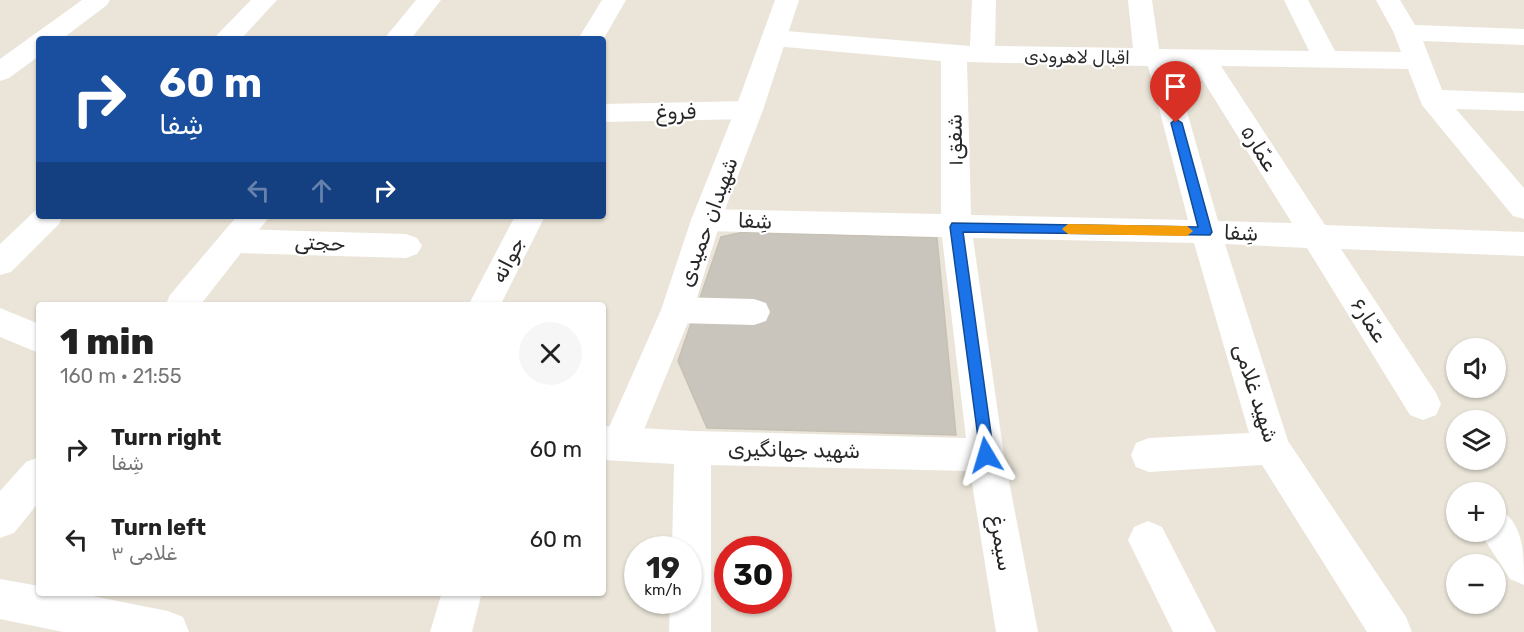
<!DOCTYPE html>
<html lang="en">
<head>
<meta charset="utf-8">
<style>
	body { margin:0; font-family:Rubik,Vazirmatn,sans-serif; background:#f6f6f6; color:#222; height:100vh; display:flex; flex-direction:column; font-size:22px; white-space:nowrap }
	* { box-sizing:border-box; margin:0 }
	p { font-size:20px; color:#767676 }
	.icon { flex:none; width:33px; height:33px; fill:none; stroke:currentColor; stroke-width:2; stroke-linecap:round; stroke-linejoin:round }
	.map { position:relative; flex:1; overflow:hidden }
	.side { position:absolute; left:36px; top:302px; width:570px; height:294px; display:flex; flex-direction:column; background:#fff; border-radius:6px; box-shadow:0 2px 4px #0004 }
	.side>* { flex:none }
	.top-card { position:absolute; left:36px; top:36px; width:570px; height:183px; border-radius:6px; box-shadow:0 2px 4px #0004; background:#1a4fa0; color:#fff; overflow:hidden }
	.tools { position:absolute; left:1446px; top:338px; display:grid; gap:12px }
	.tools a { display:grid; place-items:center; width:60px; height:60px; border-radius:50%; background:#fff; box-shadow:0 2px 4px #0004; font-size:30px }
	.speed { position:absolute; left:624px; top:536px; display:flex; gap:12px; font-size:30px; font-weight:700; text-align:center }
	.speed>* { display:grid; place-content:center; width:78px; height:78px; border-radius:50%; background:#fff; box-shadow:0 2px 4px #0004; line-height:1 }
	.speed small { font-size:15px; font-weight:400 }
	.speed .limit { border:9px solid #d22; background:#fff; color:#111 }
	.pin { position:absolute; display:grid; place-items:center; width:51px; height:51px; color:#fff; margin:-62px -26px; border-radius:50% 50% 50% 0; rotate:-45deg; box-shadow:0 0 6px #0007 }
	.pin .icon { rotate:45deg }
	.me { position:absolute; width:66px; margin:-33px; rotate:353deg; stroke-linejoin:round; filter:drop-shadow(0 0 4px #0008) }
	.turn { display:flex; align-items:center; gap:21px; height:126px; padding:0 24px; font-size:27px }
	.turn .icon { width:78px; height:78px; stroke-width:2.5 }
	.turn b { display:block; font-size:42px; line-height:51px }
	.lanes { display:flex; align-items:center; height:57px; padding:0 24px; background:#0003; justify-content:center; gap:30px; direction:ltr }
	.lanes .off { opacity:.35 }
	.round { display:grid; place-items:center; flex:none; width:63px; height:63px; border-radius:32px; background:#f6f6f6 }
	.summary { display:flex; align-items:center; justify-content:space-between; height:102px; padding:0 24px }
	h1 { font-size:36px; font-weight:800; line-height:45px }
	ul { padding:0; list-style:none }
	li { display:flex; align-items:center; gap:18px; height:90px; padding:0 24px }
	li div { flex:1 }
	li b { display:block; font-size:22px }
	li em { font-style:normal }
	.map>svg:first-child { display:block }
	.building { fill:#c9c4bc; stroke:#c6c1b3; stroke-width:1.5 }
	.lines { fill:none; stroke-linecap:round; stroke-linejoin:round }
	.street { fill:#fff; fill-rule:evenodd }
	.secondary { fill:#fff; fill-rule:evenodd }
	.route { fill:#1a73e8; stroke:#114b97; stroke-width:1.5 }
	.slow { fill:#f59e0b }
	.labels { text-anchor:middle; stroke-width:4.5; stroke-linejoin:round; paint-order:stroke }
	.far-street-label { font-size:18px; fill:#282828; stroke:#fff }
	.street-label { font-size:21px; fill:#282828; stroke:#fff }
</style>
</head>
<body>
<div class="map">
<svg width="1524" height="632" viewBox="0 0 1524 632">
	<rect width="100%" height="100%" fill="#ebe5d9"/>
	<!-- building -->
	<polygon class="building" points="744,232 937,238 956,435 707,428 678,361 721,237"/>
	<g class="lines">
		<!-- street -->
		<g class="street">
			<polygon points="82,0 110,0 107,5 62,39 39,39 39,56 9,78 0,81 0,59"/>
			<polygon points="251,0 277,0 241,39 213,39"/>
			<polygon points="602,0 626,0 603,40 578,39"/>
			<path d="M972,0H996L995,46L1133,48L1128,0H1152L1159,49L1309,51L1284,0H1308L1335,51L1401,52L1394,33L1376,0H1400L1415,25L1524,29V45L1423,41L1442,90L1524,93V111L1456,109L1524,188V219L1513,216L1422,105L1408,69L1221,66L1325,225L1524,232V256L1341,249L1436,393L1441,404L1436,415L1423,420L1410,415L1307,248L1225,244L1288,441L1406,617L1412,632H1367L1262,465L1149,472L1136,467L1131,455L1136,443L1149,438L1249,433L1194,243L973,238L1004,455L1038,632H996L970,471L711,465V632H669L670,600H688V549H672L674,464L603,460V426L693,431L966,438L942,237L706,231L695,228L691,220L695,212L706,209L941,214V61L774,46L765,44L761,38L765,32L774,30L970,46ZM967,62L1148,66L1188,220L971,215ZM1174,66H1194L1292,223L1218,221Z"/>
			<polygon points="749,101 759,103 763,110 759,117 749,119 603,122 603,104"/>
			<polygon points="39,207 39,216 63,216 59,224 11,272 0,275 0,244"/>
			<polygon points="515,216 545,216 501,304 469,304"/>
			<polygon points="235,229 406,234 417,238 422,246 417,254 406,258 235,253 224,249 220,241 224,233"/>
			<polygon points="677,297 754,299 766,303 770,312 766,321 754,325 677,323 665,319 661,310 665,301"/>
			<polygon points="0,308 39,324 39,353 0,337"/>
			<path d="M1496,507C1524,522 1524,551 1524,585L1510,579L1479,531H1496Z"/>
			<polygon points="1148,521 1162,527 1216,632 1173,632 1128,540 1134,527"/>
			<polygon points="0,579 39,586 39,592 72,592 168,611 183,617 189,632 63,632 0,619"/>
			<polygon points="442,592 482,592 472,632 430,632"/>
		</g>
		<!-- secondary -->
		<g class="secondary">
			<polygon points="416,0 441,0 411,39 384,39"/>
			<polygon points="775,0 799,0 763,110 721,220 693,310 634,454 621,458 608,454 603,441 661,310 691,220 735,110"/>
			<polygon points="237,216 270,216 201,304 166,304 170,295"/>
			<polygon points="39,457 39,502 14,533 0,538 0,491 26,462"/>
		</g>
	</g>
	<!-- route -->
	<polygon class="route" points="1176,119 1182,123 1212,232 1210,235 963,232 994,455 991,460 986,462 981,460 950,227 952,223 1198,227 1171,123"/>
	<!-- slow -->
	<polygon class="slow" points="1068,224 1187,226 1193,231 1187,236 1068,234 1062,229"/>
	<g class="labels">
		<!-- far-street labels -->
		<g class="far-street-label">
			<text transform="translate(1077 57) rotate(1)" y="6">اقبال لاهرودی</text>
		</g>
		<!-- street labels -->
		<g class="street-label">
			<text transform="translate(676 112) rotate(-1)" y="7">فروغ</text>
			<text transform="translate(955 140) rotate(-91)" y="7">۱شفق</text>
			<text transform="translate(1259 148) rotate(58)" y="7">۵عمّار</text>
			<text transform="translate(755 221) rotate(2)" y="7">شِفا</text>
			<text transform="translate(708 222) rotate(-70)" y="7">شهیدان حمیدی</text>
			<text transform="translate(1241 233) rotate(2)" y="7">شِفا</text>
			<text transform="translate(320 243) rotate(2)" y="7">حجتی</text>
			<text transform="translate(508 260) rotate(-63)" y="7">جوانه</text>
			<text transform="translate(1369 320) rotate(57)" y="7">۶عمّار</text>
			<text transform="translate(1256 393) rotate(72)" y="7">شهید غلامی</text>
			<text transform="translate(794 450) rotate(1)" y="7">شهید جهانگیری</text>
			<text transform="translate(1001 543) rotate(80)" y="7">سیمرغ</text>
		</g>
	</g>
</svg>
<div class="tools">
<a><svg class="icon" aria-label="sound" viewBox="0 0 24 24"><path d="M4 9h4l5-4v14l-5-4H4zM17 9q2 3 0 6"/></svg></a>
<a><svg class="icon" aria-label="layers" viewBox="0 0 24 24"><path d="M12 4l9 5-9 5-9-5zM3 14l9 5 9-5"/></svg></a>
<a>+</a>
<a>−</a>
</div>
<div class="speed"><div>19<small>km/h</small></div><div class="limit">30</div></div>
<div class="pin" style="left:1176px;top:123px;background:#d93025"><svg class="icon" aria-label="arrive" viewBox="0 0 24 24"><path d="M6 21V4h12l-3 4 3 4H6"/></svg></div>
<svg class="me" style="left:986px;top:455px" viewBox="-20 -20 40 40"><path d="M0-17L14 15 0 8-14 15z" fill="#1a73e8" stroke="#fff" stroke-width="4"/></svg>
<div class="top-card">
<div class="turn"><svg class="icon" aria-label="right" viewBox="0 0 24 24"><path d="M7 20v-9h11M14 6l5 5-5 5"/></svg><div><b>60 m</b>شِفا</div></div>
<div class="lanes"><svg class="icon off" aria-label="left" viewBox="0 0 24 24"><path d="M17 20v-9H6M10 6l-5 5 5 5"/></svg><svg class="icon off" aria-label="ahead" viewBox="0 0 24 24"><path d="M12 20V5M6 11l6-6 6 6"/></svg><svg class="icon" aria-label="right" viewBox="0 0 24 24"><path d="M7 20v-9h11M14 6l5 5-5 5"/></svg></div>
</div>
<section class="side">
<div class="summary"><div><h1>1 min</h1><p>160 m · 21:55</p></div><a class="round"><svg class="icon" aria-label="close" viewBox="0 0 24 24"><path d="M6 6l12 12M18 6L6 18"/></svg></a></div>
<ul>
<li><svg class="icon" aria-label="right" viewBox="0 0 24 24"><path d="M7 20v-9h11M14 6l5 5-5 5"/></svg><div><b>Turn right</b><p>شِفا</p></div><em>60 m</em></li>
<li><svg class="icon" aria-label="left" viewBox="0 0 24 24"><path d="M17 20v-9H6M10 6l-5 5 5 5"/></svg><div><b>Turn left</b><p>غلامی ۳</p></div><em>60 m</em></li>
</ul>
</section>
</div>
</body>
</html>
